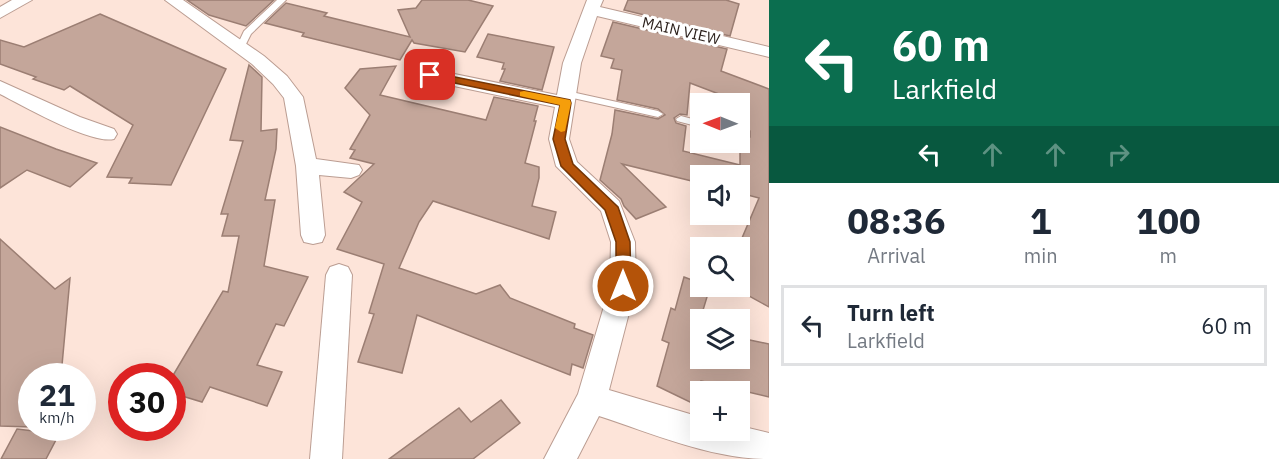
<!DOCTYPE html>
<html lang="en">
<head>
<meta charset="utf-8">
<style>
	body { margin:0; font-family:"IBM Plex Sans",sans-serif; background:#f6f6f7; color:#1f2937; height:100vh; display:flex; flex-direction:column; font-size:22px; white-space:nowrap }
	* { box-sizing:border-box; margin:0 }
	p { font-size:20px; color:#747a83 }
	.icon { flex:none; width:33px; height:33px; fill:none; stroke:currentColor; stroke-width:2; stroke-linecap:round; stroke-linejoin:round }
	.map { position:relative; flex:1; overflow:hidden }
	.side { display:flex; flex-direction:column; background:#fff; width:510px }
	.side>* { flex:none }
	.guide { background:#0b6e4f; color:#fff; overflow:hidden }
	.needle { width:39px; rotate:271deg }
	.tools { position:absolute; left:690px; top:93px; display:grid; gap:12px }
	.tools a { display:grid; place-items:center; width:60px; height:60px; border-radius:0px; background:#fff; box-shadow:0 6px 24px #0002; font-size:30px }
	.speed { position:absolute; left:18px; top:363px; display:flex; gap:12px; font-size:30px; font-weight:700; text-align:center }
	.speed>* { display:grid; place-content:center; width:78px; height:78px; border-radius:50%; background:#fff; box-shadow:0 6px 24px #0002; line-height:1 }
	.speed small { font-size:15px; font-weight:400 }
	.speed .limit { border:9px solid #d22; background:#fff; color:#111 }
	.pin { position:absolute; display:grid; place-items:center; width:51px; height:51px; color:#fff; margin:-26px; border-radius:12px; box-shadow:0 3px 9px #0006 }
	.me { position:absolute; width:66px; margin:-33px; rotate:0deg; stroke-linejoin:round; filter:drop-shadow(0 0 4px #0008) }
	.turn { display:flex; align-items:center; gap:21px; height:126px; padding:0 24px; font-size:27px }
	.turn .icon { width:78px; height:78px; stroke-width:2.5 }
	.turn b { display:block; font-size:42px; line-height:51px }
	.lanes { display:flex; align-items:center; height:57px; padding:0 24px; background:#0003; justify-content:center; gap:30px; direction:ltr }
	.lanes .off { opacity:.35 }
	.eta { display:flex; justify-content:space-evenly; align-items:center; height:102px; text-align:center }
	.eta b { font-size:36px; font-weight:800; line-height:42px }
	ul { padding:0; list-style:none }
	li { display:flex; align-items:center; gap:18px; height:81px; margin:0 12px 9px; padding:0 12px; border:3px solid #e0e1e3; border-radius:0px }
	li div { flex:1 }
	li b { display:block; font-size:22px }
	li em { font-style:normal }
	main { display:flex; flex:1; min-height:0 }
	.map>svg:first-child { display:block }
	.building { fill:#c4a69a; stroke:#9b7e73; stroke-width:1.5; fill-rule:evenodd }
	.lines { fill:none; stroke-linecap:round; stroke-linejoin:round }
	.service-casing { stroke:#bb9d92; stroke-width:2 }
	.minor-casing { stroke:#bb9d92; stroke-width:2 }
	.service { fill:#fff; fill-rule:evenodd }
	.minor { fill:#fff; fill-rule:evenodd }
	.route { fill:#b45309; stroke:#753606; stroke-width:1.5 }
	.slow { fill:#f59e0b }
	.labels { text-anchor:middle; stroke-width:6; stroke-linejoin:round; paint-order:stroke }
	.far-street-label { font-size:15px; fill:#291e19; stroke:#fff }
</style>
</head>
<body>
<main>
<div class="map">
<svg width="769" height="459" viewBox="0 0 769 459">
	<rect width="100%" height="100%" fill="#fde4d9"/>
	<!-- building -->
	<g class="building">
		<polygon points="187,0 274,0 246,26 209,15"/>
		<polygon points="422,0 468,0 493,6 465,52 414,43 412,40 400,60 302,36 304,33 265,23 286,3 327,13 324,16 410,37 398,10 416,8"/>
		<polygon points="628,0 726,0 739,4 730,36 624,10"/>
		<polygon points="100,14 226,69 171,185 129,183 132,178 107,177 133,125 70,86 64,90 33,79 36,77 0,64 0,40 24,47"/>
		<path d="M613,22L727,49L721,71L769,89V307L731,286H740V248H735L736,243L739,245L759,198L740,193V176H700V183L622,164L666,207L636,219L624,206L621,199L600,180L612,134L615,110L658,119L665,115L658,109L617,100L622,70L611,68L614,59L601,56ZM690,83L740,102V127L750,131V137H740V165L683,151L686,126L676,123L674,118L680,114L687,115Z"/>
		<polygon points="488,34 554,47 542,90 500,81 505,69 502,69 504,63 477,57"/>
		<polygon points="249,65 262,77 261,131 277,129 276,149 265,200 275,200 264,266 308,277 284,326 276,324 257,365 282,372 267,406 210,387 202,402 172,393 172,377 223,291 228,292 239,236 222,236 228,214 221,214 243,141 230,140"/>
		<polygon points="396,66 380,95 486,120 494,97 538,106 534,121 536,121 525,163 539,167 539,178 532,206 556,212 549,239 433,201 419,222 399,268 476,294 500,285 510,298 575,324 574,328 593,335 583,368 572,364 570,375 417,315 402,373 358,362 374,314 369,313 384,264 337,249 362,202 344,192 374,164 350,158 355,150 350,149 370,115 345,88 360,69"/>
		<polygon points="0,127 56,149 97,163 70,187 27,170 0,188"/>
		<polygon points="0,239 55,289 70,278 61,376 32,376 32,427 0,426"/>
		<polygon points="684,277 700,283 700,286 710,287 700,320 700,358 740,358 740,338 769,344 769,397 701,381 696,405 657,386 669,343 662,340 671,308 675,310"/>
		<polygon points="501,400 520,423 473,459 389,459 459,408 471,422"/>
		<polygon points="17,429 59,434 46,459 1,459"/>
	</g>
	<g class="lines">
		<!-- service casing -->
		<g class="service-casing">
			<g id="service">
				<polygon points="277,0 286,0 251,34 243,50 237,50 236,48 244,31"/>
				<polygon points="567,91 658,111 663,114 658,117 564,96 562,94"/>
				<polygon points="681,116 700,121 700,127 677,121 676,119"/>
				<polygon points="740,129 748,131 748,135 740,135"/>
			</g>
		</g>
		<!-- minor casing -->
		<g class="minor-casing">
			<g id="minor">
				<polygon points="12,0 32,0 0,18 0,7"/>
				<polygon points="165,0 183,0 264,56 287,76 303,97 316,159 359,165 362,170 359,175 351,178 319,175 325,235 322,242 313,244 304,242 301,235 296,166 284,98 273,84 252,64"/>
				<path d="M587,0H603L600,7L769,47V57L597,16L581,63L569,139L577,162L619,201L635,242L636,286L609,390L700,417V430H740V426L769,433V459C711,459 654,434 599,416L577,459H544L578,394L610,286L611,242L601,211L556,166L549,139L555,107L430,81L424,79L421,75L424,71L430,69L557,95L563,63Z"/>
				<path d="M0,81L80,117L114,129L117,134L114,139C92,145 23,106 0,94Z"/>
				<polygon points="339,264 348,267 352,275 342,459 310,459 326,275 330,267"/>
			</g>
		</g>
		<!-- service -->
		<use href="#service" class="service"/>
		<!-- minor -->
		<use href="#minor" class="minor"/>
	</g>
	<!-- route -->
	<polygon class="route" points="430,72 570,100 571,103 565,139 573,164 618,207 630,242 631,286 628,291 623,293 618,291 616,286 616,242 605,210 561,166 553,139 560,105 426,77 425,75"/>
	<!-- slow -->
	<polygon class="slow" points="524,91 570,100 571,103 565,131 561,132 555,128 560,105 520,96 520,92"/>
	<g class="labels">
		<!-- far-street labels -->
		<g class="far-street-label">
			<text transform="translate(681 31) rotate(13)" y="5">MAIN VIEW</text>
		</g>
	</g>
</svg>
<div class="tools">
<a><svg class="needle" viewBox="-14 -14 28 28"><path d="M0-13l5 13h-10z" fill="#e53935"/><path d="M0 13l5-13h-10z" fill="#747a83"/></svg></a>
<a><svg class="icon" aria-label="sound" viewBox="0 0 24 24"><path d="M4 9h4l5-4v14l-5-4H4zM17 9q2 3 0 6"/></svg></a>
<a><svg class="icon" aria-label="search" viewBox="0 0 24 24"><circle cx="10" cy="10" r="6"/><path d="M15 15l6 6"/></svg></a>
<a><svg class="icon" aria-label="layers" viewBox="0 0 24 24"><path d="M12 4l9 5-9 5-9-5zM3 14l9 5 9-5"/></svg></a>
<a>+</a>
</div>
<div class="speed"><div>21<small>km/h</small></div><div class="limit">30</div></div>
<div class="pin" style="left:430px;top:75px;background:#d93025"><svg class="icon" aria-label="arrive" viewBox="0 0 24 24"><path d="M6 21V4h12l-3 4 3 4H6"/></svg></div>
<svg class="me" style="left:623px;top:286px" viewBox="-20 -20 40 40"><circle r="17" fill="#b45309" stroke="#fff" stroke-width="3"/><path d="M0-11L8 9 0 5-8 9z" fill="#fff"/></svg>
</div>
<section class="side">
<div class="guide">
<div class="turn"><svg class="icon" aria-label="left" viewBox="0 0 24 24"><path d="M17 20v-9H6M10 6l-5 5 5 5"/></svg><div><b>60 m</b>Larkfield</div></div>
<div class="lanes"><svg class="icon" aria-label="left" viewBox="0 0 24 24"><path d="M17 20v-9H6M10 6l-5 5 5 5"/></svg><svg class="icon off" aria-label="ahead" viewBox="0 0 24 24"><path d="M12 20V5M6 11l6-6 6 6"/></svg><svg class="icon off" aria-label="ahead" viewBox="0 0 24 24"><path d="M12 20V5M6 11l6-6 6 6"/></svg><svg class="icon off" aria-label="right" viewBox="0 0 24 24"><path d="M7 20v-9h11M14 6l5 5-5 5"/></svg></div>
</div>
<div class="eta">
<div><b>08:36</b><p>Arrival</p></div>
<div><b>1</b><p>min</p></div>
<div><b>100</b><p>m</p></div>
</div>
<ul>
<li><svg class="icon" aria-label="left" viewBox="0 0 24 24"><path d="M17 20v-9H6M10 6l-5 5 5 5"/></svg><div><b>Turn left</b><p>Larkfield</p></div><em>60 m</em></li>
</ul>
</section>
</main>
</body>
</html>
